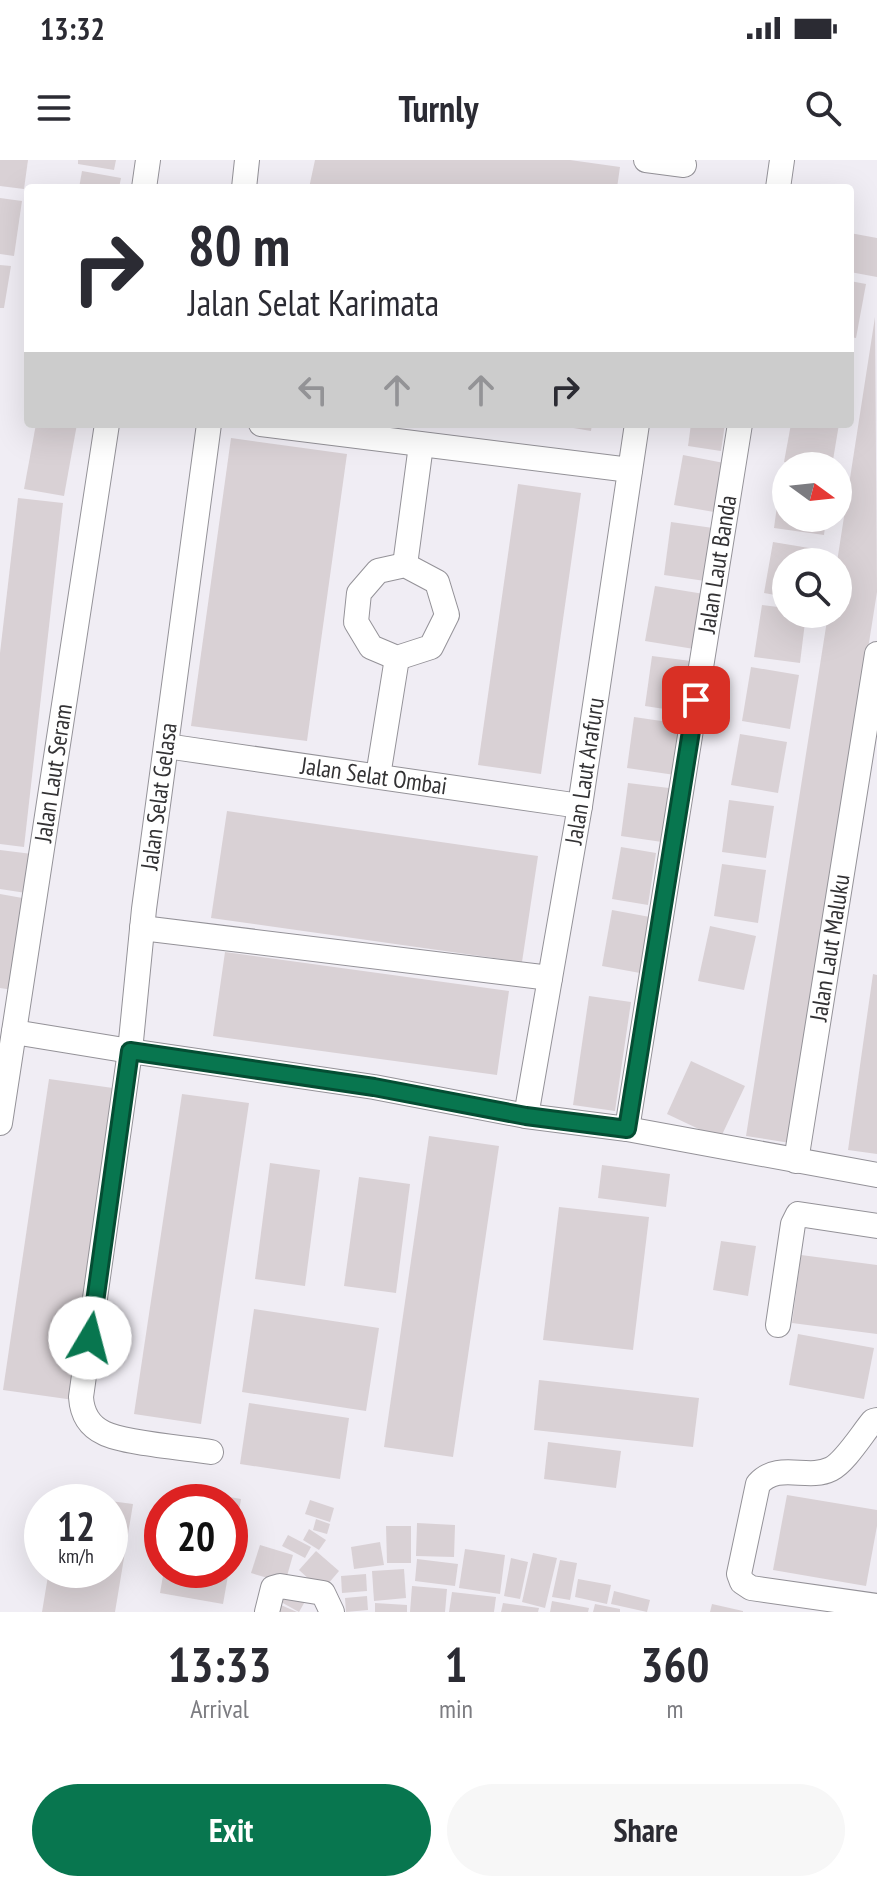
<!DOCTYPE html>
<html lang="en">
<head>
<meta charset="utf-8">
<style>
	body { margin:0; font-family:"PT Sans Narrow",sans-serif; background:#f7f7f7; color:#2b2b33; height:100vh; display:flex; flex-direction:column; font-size:30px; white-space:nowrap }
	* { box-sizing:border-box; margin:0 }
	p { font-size:26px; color:#7c7c81 }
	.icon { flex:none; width:44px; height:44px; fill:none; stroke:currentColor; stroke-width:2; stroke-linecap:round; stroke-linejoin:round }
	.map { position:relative; height:1452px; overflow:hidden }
	.sheet { display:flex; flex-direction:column; background:#fff; flex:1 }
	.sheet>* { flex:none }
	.banner { position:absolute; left:24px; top:24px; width:830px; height:244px; border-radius:8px; box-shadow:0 8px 32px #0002; background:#fff; color:#2b2b33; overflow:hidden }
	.needle { width:52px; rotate:105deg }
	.tools { position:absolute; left:772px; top:292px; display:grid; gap:16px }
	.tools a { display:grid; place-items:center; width:80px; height:80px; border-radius:50%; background:#fff; box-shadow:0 8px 32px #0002; font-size:40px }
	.speed { position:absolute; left:24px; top:1324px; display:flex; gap:16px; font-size:40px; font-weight:700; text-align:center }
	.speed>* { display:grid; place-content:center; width:104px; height:104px; border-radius:50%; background:#fff; box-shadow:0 8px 32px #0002; line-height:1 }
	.speed small { font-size:20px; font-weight:400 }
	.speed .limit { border:12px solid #d22; background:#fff; color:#111 }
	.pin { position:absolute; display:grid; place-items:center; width:68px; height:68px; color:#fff; margin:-34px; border-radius:16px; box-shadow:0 4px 12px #0006 }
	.me { position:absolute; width:88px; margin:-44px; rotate:8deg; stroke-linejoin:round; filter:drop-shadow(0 0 6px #0008) }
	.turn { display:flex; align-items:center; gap:28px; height:168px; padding:0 32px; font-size:36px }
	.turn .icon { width:104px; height:104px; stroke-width:2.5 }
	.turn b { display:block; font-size:56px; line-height:68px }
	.lanes { display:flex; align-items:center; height:76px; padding:0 32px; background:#0003; justify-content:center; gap:40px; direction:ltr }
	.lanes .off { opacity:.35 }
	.eta { display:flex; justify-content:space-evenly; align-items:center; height:136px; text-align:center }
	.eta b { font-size:48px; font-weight:700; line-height:56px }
	.action { display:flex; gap:16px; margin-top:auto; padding:16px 32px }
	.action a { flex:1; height:92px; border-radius:48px; background:#08764f; color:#fff; font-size:32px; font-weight:700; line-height:92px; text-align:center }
	.action a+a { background:#f7f7f7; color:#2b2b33 }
	.status { display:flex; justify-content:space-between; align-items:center; height:56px; padding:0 40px; background:#fff; direction:ltr }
	.status svg { height:22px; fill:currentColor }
	header { display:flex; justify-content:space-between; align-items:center; height:104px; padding:0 32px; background:#fff; font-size:36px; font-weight:700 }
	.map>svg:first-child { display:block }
	.building { fill:#d9d1d5 }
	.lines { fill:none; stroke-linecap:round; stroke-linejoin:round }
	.minor-casing { stroke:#949298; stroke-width:26 }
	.minor { stroke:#fff; stroke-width:24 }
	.route-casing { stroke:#054d33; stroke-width:20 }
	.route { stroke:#08764f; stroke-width:14 }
	.labels { text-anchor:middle; stroke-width:6; stroke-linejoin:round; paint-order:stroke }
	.street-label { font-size:24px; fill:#333234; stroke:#fff }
</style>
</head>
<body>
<div class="status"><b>13:32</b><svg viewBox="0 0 49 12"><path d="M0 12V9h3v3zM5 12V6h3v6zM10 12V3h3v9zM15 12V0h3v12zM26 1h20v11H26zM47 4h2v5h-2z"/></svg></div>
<header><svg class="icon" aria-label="menu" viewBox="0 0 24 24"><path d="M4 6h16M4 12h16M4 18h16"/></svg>Turnly<svg class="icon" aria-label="search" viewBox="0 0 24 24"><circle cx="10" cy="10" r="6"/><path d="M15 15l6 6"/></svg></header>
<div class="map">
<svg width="877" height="1452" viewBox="0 0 877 1452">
	<rect width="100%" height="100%" fill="#f0edf4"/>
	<!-- building -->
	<g class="building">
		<polygon points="0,0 28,0 24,29 0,26"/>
		<polygon points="78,0 116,0 114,10 78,4"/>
		<polygon points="315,0 570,0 620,7 617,28 309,28"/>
		<polygon points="82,11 121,18 119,28 79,28"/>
		<polygon points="0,38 22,41 14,96 0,94"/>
		<polygon points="850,73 877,78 877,117 850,112"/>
		<polygon points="0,105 11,106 4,148 0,148"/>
		<polygon points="850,121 866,124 856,178 850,177"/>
		<polygon points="875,157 877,432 790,983 746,976 828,454 838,454 837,402"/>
		<polygon points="36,264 77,264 64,336 24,329"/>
		<polygon points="550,264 592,264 591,271"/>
		<polygon points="691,264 725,264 721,291 688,286"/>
		<polygon points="791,264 839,264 832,306 807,306 784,302"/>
		<polygon points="231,278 347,294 307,581 191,566"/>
		<polygon points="683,295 724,303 714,352 674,345"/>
		<polygon points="781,316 786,317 786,358 826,358 824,375 774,368"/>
		<polygon points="518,324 581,333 541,614 478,605"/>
		<polygon points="18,338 63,343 24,687 0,684 0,493"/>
		<polygon points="671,362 713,368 705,421 664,415"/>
		<polygon points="773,382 821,390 819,402 786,402 786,437 764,433"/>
		<polygon points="655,426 704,434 694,489 645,481"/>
		<polygon points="762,445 786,448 786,454 806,454 800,503 754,497"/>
		<polygon points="652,496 691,501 684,552 645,546"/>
		<polygon points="751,507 799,515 790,569 742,561"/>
		<polygon points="634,557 682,564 675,615 627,608"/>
		<polygon points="740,574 787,582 778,633 731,625"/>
		<polygon points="628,623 669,628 662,682 621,676"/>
		<polygon points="729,640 774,646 766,698 722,692"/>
		<polygon points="227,651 538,696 522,802 211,758"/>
		<polygon points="621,687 656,693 648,745 612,739"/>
		<polygon points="0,690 32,694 26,733 0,729"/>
		<polygon points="722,704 766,710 758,763 714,756"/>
		<polygon points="0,734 28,739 13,830 0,828"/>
		<polygon points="612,750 650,757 640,813 602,806"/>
		<polygon points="710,766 756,776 744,830 698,821"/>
		<polygon points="225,792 509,831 497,915 213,876"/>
		<polygon points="873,814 877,815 877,994 848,990"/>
		<polygon points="589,836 631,842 615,951 573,945"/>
		<polygon points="691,901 745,926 720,979 667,954"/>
		<polygon points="49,919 120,929 74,1240 3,1230"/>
		<polygon points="182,934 249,943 201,1264 134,1254"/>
		<polygon points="429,976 499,986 453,1297 384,1287"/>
		<polygon points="270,1003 320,1010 305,1126 255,1119"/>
		<polygon points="602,1005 670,1014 666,1047 598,1038"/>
		<polygon points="359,1017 410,1024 396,1133 344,1126"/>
		<polygon points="559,1047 649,1057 633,1190 543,1180"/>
		<polygon points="721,1081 756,1086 748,1136 713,1130"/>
		<polygon points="801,1095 877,1105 877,1174 792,1163"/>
		<polygon points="254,1149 379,1168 366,1251 242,1232"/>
		<polygon points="798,1174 874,1188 864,1239 789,1225"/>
		<polygon points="539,1220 699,1238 693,1287 534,1270"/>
		<polygon points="249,1243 349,1258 340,1319 240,1304"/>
		<polygon points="548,1282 621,1291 616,1328 544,1319"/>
		<polygon points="178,1328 241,1339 232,1394 230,1342 176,1342"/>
		<polygon points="62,1333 108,1340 108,1342 60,1342"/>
		<polygon points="787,1335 877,1350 877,1366 866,1426 773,1410"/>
		<polygon points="310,1340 334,1348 330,1362 305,1354"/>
		<polygon points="110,1341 133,1344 115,1452 42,1452 49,1410 110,1410"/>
		<polygon points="316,1359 330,1364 327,1374 313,1370"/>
		<polygon points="417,1363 455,1365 454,1397 416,1396"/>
		<polygon points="386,1366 411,1366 411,1403 387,1403"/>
		<polygon points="309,1369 326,1380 319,1390 303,1380"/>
		<polygon points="288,1375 311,1387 305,1398 282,1386"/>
		<polygon points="380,1382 384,1405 354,1409 351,1387"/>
		<polygon points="260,1385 293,1395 285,1423 251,1413"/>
		<polygon points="465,1389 505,1395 500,1434 459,1428"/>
		<polygon points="316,1391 339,1411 322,1431 299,1410"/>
		<polygon points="533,1393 557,1398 545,1448 522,1442"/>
		<polygon points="511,1398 528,1402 520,1439 504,1436"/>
		<polygon points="417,1399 458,1404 455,1426 415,1421"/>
		<polygon points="560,1400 577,1403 570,1440 552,1437"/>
		<polygon points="404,1409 406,1438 374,1441 372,1411"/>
		<polygon points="164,1410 229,1410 223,1444 160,1433"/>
		<polygon points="366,1414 367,1431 342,1433 341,1416"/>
		<polygon points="578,1419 611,1425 607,1444 575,1437"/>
		<polygon points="412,1426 447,1429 445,1452 410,1452"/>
		<polygon points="289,1428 307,1438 299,1452 281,1442"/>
		<polygon points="614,1431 650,1440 647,1452 611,1444"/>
		<polygon points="452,1432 496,1437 494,1452 449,1452"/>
		<polygon points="367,1436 368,1450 346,1452 345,1438"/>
		<polygon points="552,1441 589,1448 588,1452 550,1452"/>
		<polygon points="274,1442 297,1452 270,1452"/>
		<polygon points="375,1443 407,1445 407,1452 375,1452"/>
		<polygon points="503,1443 539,1448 538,1452 501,1452"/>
		<polygon points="595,1444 620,1449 620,1452 593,1452"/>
		<polygon points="712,1444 743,1451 743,1452 710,1452"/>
	</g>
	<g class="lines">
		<!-- minor casing -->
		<g class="minor-casing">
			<g id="minor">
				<polyline points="646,0 684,5"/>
				<polyline points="144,28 148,0"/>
				<polyline points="244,28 247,0"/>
				<polyline points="778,28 782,0"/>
				<polyline points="261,264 630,310"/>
				<polygon points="405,405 437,422 447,455 431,487 397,498 371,487 356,462 359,433 378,411"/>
				<polyline points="405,405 421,285"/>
				<path id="s1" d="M166,586L580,646"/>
				<polyline points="378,616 397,498"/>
				<polyline points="142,768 550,818"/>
				<path id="s2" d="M14,872L130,891L144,749L209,264"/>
				<path id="s3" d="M526,956L580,646L637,264"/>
				<path id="s4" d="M0,963L107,264"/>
				<path id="s5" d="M627,969L740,264"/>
				<path id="s6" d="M796,1001L877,494"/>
				<polyline points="778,1165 793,1064 798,1054 877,1066"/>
				<path d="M877,1260L873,1261C862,1274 845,1302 831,1309C807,1321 779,1301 758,1324L739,1414L742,1422L751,1428L877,1446"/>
				<path d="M211,1292C186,1288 123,1283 104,1273C89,1266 82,1253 81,1237L130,891L374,927L526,956L627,969L877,1015"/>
				<polyline points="267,1452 273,1428 280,1426 323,1433 332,1452"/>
			</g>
		</g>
		<!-- minor -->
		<use href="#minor" class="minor"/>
	</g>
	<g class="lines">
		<!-- route casing -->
		<g class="route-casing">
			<polyline id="route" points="90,1178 130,891 374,927 526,956 627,969 696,540"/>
		</g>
		<!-- route -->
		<use href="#route" class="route"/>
	</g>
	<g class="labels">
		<!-- street labels -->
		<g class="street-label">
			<text dy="8" stroke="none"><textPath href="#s5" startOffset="572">Jalan Laut Banda</textPath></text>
			<text dy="8" stroke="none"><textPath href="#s3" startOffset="350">Jalan Laut Arafuru</textPath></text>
			<text dy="8" stroke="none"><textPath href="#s4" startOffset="354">Jalan Laut Seram</textPath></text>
			<text dy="8" stroke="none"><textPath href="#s1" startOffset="210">Jalan Selat Ombai</textPath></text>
			<text dy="8" stroke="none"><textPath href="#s2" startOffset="374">Jalan Selat Gelasa</textPath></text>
			<text dy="8" stroke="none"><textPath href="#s6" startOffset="216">Jalan Laut Maluku</textPath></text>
		</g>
	</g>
</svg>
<div class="tools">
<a><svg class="needle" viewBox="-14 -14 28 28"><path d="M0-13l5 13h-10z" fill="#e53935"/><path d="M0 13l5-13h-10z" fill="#7c7c81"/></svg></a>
<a><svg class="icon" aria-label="search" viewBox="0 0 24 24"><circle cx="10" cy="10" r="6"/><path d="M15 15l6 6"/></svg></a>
</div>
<div class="speed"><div>12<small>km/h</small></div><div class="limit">20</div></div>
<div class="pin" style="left:696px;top:540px;background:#d93025"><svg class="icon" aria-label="arrive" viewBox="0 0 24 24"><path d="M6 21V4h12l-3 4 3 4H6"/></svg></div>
<svg class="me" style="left:90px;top:1178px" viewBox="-20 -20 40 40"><circle r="19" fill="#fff"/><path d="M0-13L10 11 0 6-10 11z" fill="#08764f"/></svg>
<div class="banner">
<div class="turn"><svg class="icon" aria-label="right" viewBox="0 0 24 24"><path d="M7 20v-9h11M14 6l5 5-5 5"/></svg><div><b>80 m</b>Jalan Selat Karimata</div></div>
<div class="lanes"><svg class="icon off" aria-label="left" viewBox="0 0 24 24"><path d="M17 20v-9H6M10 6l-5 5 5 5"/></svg><svg class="icon off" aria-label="ahead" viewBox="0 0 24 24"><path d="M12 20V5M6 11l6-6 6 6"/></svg><svg class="icon off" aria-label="ahead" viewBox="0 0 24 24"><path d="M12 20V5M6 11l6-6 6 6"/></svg><svg class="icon" aria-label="right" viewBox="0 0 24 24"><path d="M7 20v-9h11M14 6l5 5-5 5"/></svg></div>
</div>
</div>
<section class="sheet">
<div class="eta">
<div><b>13:33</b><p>Arrival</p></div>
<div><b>1</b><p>min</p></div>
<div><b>360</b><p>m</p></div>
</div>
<div class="action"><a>Exit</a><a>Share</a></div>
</section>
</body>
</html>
